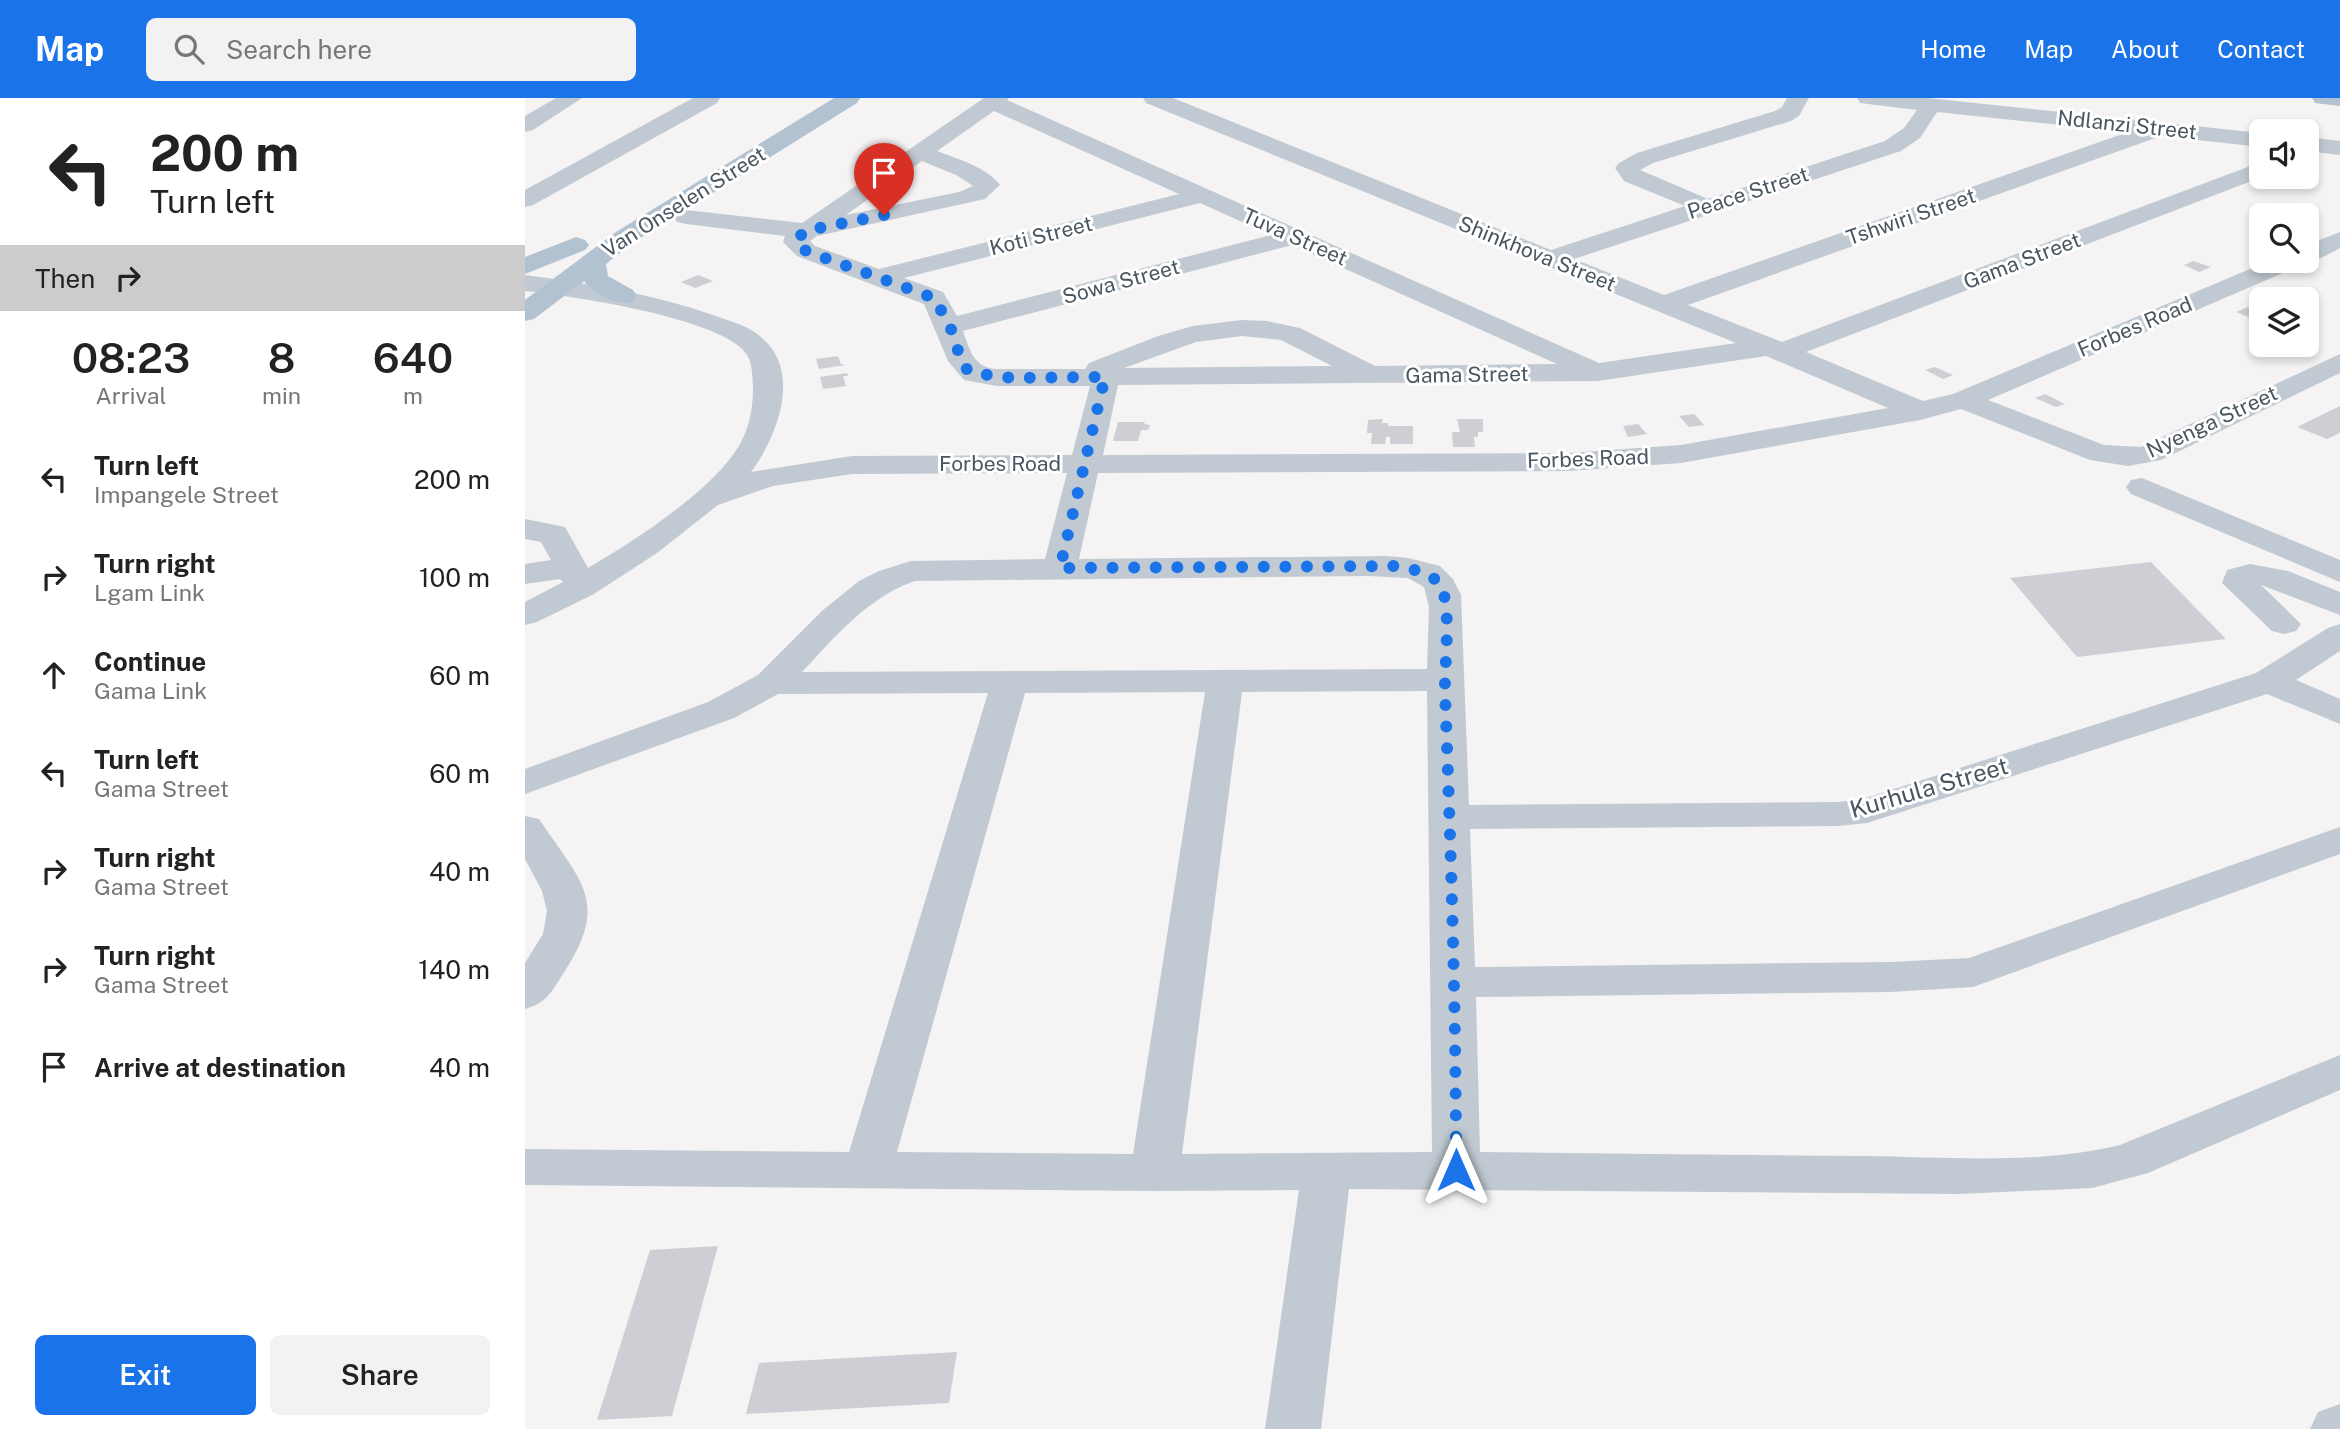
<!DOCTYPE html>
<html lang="en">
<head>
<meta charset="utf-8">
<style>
	body { margin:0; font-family:"Public Sans",sans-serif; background:#f2f2f2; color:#222; height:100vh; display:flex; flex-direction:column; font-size:26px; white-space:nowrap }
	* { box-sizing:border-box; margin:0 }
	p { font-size:23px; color:#767676 }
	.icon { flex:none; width:38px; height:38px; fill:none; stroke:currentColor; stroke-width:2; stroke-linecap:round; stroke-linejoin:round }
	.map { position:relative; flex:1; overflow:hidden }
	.details { display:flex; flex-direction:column; background:#fff; width:525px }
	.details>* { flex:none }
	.guide { background:#fff; color:#222; overflow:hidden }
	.buttons { position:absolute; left:1724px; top:21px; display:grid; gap:14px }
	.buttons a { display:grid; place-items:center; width:70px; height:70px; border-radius:10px; background:#fff; box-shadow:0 4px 10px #0003; font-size:35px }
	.pin { position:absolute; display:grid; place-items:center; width:60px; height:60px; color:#fff; margin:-72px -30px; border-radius:50% 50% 50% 0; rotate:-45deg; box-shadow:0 0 7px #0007 }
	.pin .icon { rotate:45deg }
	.me { position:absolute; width:77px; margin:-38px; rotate:0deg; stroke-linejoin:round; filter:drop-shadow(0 0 5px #0008) }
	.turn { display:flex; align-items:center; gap:24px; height:147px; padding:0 35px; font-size:32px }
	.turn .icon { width:91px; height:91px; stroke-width:2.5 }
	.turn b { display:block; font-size:49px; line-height:60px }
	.then { display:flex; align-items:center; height:66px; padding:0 35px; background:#0003; gap:14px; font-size:26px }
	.eta { display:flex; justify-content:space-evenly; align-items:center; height:119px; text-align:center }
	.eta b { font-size:42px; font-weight:600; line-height:49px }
	.primary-button { display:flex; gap:14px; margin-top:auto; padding:14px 35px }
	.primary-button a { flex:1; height:80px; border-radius:10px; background:#1a73e8; color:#fff; font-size:28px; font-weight:600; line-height:80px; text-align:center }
	.primary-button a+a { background:#f2f2f2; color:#222 }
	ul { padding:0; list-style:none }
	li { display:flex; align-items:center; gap:21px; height:98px; padding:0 35px }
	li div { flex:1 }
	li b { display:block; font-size:26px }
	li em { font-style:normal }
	header { display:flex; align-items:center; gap:42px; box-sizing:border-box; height:98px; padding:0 35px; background:#1a73e8; color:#fff }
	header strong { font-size:33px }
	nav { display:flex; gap:38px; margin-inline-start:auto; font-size:24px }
	.search { width:490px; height:63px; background:#f2f2f2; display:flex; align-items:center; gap:18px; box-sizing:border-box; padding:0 24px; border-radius:10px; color:#767676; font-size:26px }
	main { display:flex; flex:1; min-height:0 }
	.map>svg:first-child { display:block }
	.building { fill:#cdcfd5 }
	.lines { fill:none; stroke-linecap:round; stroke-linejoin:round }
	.minor { fill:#c1cad2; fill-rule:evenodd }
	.major { fill:#b3c2d1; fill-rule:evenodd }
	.route { stroke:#1a73e8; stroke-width:12; stroke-dasharray:0 21.6 }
	.labels { text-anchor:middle; stroke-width:6; stroke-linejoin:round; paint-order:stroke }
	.far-street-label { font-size:21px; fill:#4a5661; stroke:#fff }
	.street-label { font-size:24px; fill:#4a5661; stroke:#fff }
</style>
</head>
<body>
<header>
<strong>Map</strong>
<div class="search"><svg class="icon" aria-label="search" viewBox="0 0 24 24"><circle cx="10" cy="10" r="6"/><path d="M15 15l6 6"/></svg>Search here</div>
<nav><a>Home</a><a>Map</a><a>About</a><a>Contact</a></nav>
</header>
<main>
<section class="details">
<div class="guide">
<div class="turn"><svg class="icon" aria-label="left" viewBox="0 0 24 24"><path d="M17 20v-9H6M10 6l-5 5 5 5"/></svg><div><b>200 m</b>Turn left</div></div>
<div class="then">Then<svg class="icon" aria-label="right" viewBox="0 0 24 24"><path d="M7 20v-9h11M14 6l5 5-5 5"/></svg></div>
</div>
<div class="eta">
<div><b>08:23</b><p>Arrival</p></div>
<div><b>8</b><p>min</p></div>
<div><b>640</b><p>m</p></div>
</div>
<ul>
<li><svg class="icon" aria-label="left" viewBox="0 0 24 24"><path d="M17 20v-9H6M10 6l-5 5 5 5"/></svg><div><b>Turn left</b><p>Impangele Street</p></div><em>200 m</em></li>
<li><svg class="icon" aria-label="right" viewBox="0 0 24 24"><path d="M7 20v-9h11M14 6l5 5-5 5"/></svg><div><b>Turn right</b><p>Lgam Link</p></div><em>100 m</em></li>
<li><svg class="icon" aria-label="ahead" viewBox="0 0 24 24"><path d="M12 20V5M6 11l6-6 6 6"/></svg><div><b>Continue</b><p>Gama Link</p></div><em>60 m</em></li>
<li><svg class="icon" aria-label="left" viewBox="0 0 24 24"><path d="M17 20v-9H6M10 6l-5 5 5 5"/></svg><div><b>Turn left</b><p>Gama Street</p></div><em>60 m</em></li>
<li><svg class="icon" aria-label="right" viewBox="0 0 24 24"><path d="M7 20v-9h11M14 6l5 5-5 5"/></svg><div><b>Turn right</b><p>Gama Street</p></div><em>40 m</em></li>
<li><svg class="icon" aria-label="right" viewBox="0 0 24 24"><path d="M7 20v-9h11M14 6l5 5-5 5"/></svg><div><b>Turn right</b><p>Gama Street</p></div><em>140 m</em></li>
<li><svg class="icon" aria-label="arrive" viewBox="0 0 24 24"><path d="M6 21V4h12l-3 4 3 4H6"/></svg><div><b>Arrive at destination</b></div><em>40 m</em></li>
</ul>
<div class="primary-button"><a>Exit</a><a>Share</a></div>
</section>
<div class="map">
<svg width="1815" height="1331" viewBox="0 0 1815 1331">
	<rect width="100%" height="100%" fill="#f5f3f3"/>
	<!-- building -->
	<g class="building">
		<polygon points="1668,163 1686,169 1674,174 1659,167"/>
		<polygon points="173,177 188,183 170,190 156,184"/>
		<polygon points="1723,209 1736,214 1736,218 1728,221 1711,214"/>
		<polygon points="313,258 316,266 321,267 294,271 291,261"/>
		<polygon points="1410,269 1428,277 1418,281 1400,272"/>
		<polygon points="322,275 323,278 318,278 321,288 298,291 295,279"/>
		<polygon points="1520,296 1540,306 1531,309 1510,300"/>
		<polygon points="1815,308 1815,335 1802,341 1772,329"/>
		<polygon points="1169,316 1179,327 1164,329 1154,318"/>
		<polygon points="858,321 857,325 863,325 863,328 872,328 871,334 872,328 888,328 888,346 865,346 865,339 861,339 860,346 846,346 847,335 842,335 843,322"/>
		<polygon points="932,321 958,321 958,334 953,334 953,339 949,339 950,349 928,349 927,334 935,334"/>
		<polygon points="593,324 620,324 619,326 625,327 623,332 616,332 613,343 588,343"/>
		<polygon points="1113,326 1122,336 1103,339 1098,328"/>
		<polygon points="1626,464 1701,541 1552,559 1485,480"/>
		<polygon points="193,1148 147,1318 72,1322 125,1152"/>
		<polygon points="432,1254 424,1305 221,1316 234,1265"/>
	</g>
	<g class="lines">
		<!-- minor -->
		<g class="minor">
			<polygon points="31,0 57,0 8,32 0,34 0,18"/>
			<polygon points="168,0 195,0 192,5 8,107 0,109 0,92"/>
			<path d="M459,0H484L482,2L1074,265L1211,245L621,5L618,0H648L1026,152L1160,108L1099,83L1090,70L1094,65L1112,55L1250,13L1257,9L1262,0H1284L1274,18L1266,23L1128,65L1115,72L1183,101L1360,43L1379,30L1392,12L1343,6L1335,5L1332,0H1403L1736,35V49L1636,38L1163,207L1257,244L1736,64L1737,79L1281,254L1398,303L1428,296L1744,163H1778L1774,168L1463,302L1579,347L1616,349L1815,256V275L1636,362L1603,368L1565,362L1436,311L1395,322L1156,365L1043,373L573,375L554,461L862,458L883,460L915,468L928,481L936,497L944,707L1313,704L1338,701L1731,575L1803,530L1815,526V553L1771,582L1815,601V626L1742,596L1342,725L1313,728L945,731L950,869L1365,864L1444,860L1815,729V756L1448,889L1365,894L951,899L955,1054C1083,1055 1211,1057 1339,1058C1423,1059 1513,1067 1595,1047L1815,957V992L1623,1075L1567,1090L1434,1096L824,1091L796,1331H740L774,1092L630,1093L0,1087V1051L324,1054L463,595L253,596L209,620L0,696V671L183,604L233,577L298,512L334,483L354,473L386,463L520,461L542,375L327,376L248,388L193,407L132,455L69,496L12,524L0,527V504L38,484L35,481L0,486V466L26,462L16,444L0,441V421L40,429L63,470C109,443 189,392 215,346C225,328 228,309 228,289C227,277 228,262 219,253C189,219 47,198 0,193V177C64,185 127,196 188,217C204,223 222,227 236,239C278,274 252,339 226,374L327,358L547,357L565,288H472L439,282L423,263L399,206L272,158L258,144L260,138L161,126L152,124L149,119L152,114L161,112L277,125ZM469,13L654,96L354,171L290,148L285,143L292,138L460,101L475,87C462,69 432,61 412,53ZM1412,14L1603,34L1139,197L1049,161L1376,53L1395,40ZM397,63L431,77L448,88L434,94L321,117ZM675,105L746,137L432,218L418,194L379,180ZM767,147L1032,266L850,268L775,230L742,223L717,222L668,228L633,238L564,265L560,271H472C449,270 445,253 438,233ZM717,238L756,242L807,268L599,270L671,244ZM1241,258L1363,310L1156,347L1043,355L578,357L593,287L1073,283ZM843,478L883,480L899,489L904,509L902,571L277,574C310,539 343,499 390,483ZM902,593L907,1054L657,1056L717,594ZM680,594L608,1056L372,1054L500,595Z"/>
			<polygon points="1782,39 1815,43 1815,57 1782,53"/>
			<path d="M1815,134V150C1804,156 1791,164 1779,163H1782V147Z"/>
			<polygon points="1617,380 1815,462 1815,484 1606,396 1601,389 1606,382"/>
			<polygon points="1725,466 1763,473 1815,494 1815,517 1736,487 1776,526 1771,533 1759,536 1747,533 1697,485 1702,472"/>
			<path d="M0,718L14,721C56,784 86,804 38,876C26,894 22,905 0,911V865L18,836L22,813L17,793L0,761Z"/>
			<polygon points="1815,1306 1815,1331 1785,1331 1793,1314"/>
		</g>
		<!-- major -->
		<g class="major">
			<path d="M309,0H335L332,5L109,144L81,166L83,178L108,192L112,198L108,204C91,208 70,196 59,183L9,221L0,223V202L91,134Z"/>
			<polygon points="1787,0 1815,0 1815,8 1790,5"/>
			<polygon points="51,139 60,142 64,147 60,152 0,176 0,159"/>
		</g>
	</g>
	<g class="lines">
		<!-- route -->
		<path class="route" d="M359,117L279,133L271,144L281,153L409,200L425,228L438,268L447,275L487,280L580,279L535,470L869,468C885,471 908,473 916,489C927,509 919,569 920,594C926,754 931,913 931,1072"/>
	</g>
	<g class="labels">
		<!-- far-street labels -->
		<g class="far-street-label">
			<text transform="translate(1602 27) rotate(6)" y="7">Ndlanzi Street</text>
			<text transform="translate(1223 95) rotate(-18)" y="7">Peace Street</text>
			<text transform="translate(159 104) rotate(-32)" y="7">Van Onselen Street</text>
			<text transform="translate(1386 119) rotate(-19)" y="7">Tshwiri Street</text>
			<text transform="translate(516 138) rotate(-14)" y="7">Koti Street</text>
			<text transform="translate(770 139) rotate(24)" y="7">Tuva Street</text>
			<text transform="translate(1012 156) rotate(22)" y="7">Shinkhova Street</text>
			<text transform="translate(1497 163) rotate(-21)" y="7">Gama Street</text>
			<text transform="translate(596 184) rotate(-15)" y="7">Sowa Street</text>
			<text transform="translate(1610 229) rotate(-23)" y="7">Forbes Road</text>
			<text transform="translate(942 277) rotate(-1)" y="7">Gama Street</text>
			<text transform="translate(1687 324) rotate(-25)" y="7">Nyenga Street</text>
			<text transform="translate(1063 361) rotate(-2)" y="7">Forbes Road</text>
			<text x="475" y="373">Forbes Road</text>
		</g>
		<!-- street labels -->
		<g class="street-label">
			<text transform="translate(1404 690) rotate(-16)" y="8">Kurhula Street</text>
		</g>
	</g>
</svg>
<div class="buttons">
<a><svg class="icon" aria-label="sound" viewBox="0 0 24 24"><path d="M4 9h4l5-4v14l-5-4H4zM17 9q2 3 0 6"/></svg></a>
<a><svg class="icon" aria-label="search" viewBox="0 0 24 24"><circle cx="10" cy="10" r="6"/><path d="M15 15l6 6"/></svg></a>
<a><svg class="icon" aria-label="layers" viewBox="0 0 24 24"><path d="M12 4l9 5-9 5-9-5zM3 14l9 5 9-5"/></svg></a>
</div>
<div class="pin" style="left:359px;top:117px;background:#d93025"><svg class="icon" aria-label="arrive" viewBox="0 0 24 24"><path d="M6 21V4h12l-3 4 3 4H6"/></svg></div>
<svg class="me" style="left:931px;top:1072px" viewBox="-20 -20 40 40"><path d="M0-17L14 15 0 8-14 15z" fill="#1a73e8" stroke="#fff" stroke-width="4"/></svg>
</div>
</main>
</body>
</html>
